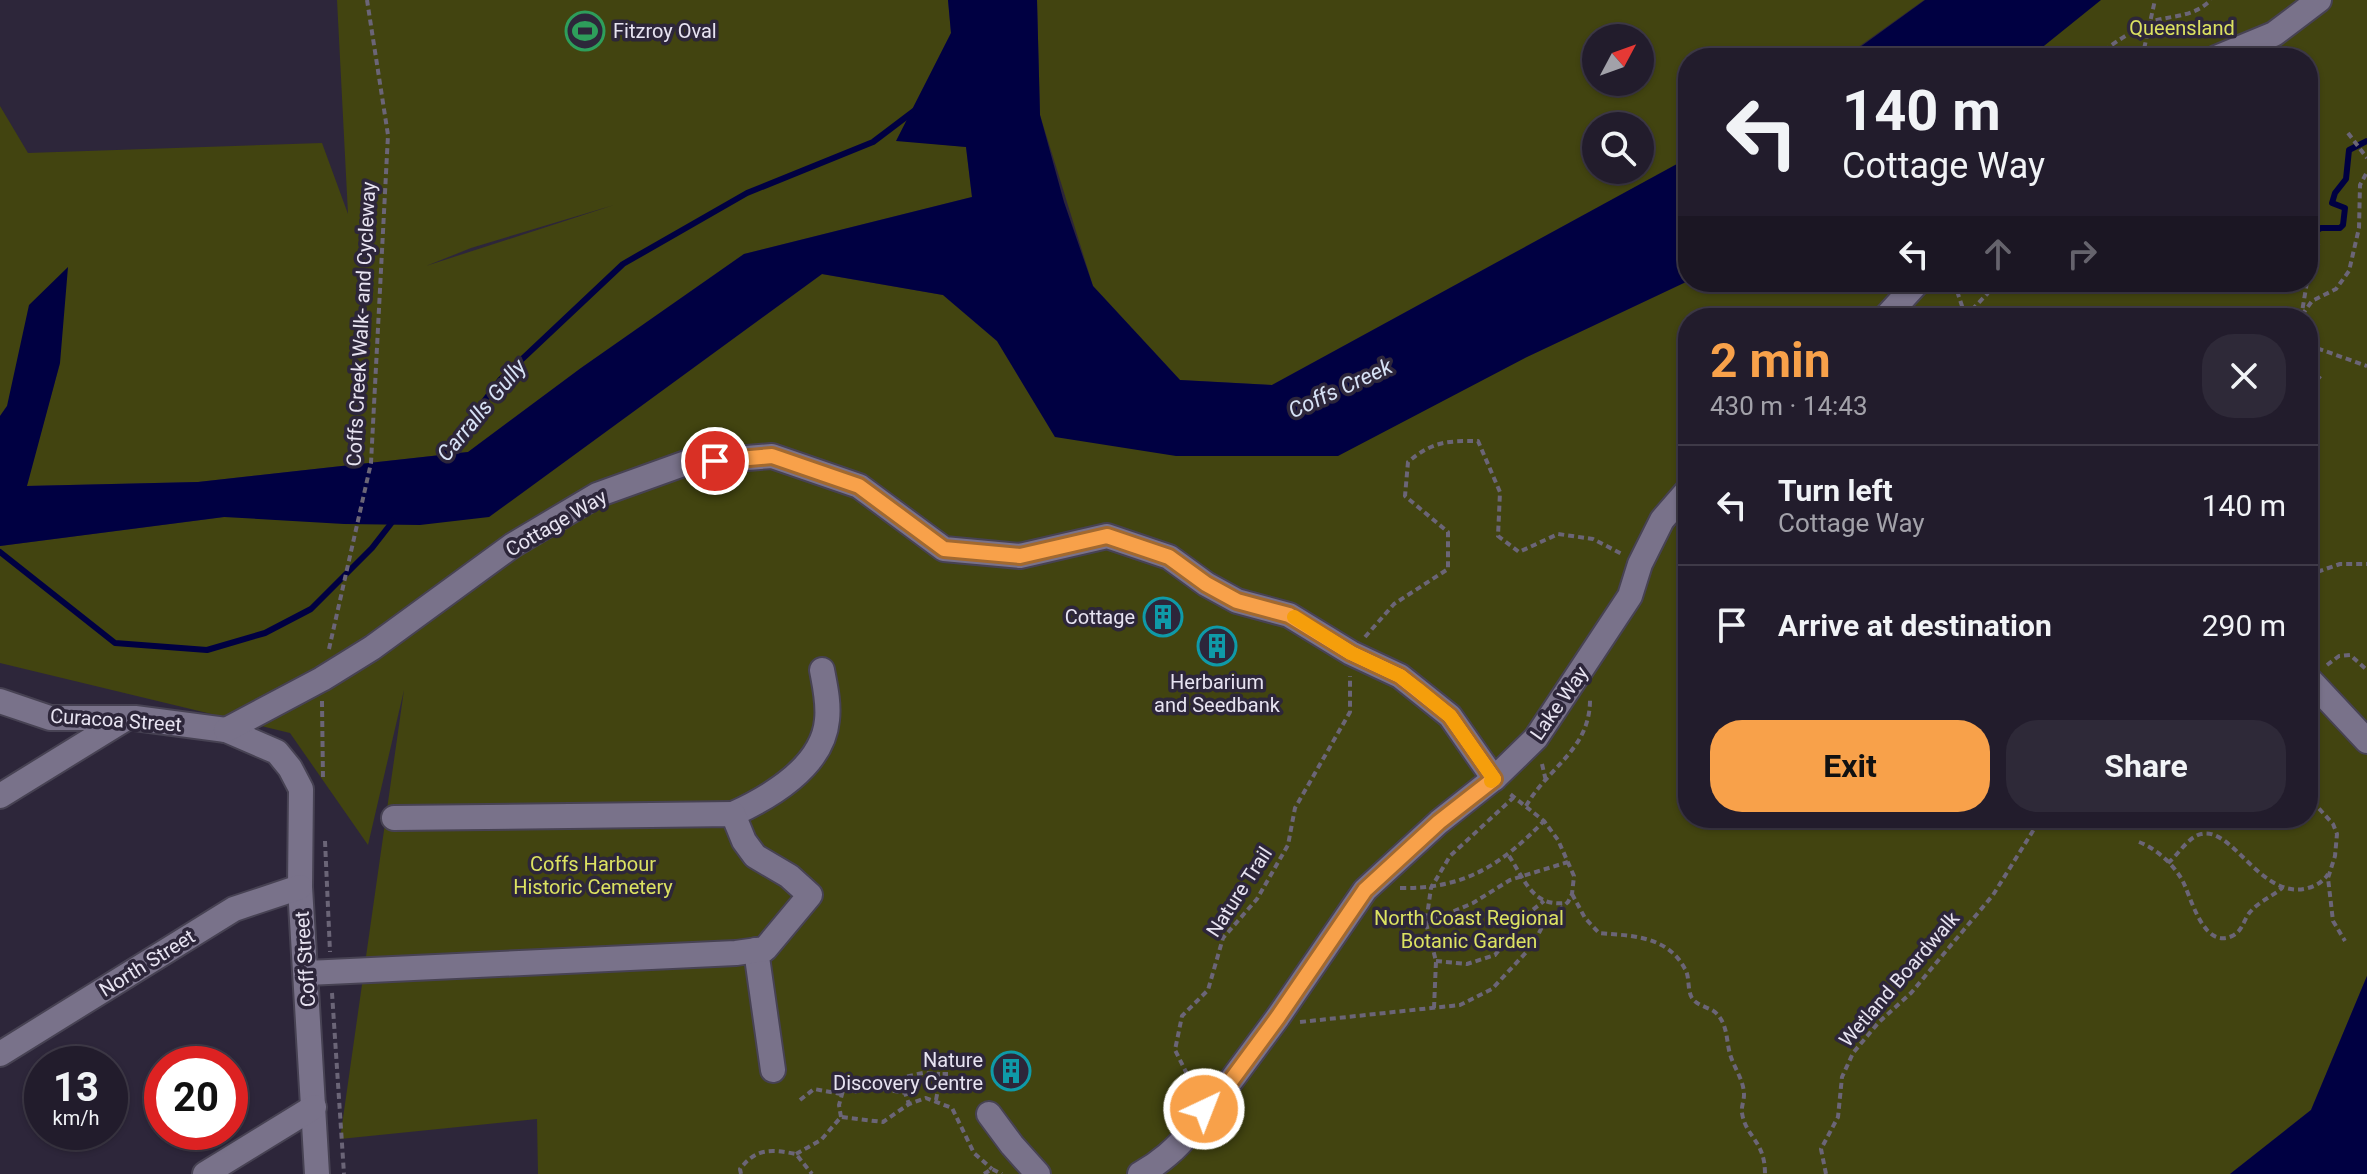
<!DOCTYPE html>
<html lang="en">
<head>
<meta charset="utf-8">
<style>
	body { margin:0; font-family:Roboto,sans-serif; background:#2e2938; color:#f1f3f6; height:100vh; display:flex; flex-direction:column; font-size:30px; white-space:nowrap }
	* { box-sizing:border-box; margin:0 }
	p { font-size:26px; color:#a2a1a9 }
	.icon { flex:none; width:44px; height:44px; fill:none; stroke:currentColor; stroke-width:2; stroke-linecap:round; stroke-linejoin:round }
	.map { position:relative; flex:1; overflow:hidden }
	.side { position:absolute; left:1678px; top:308px; width:640px; height:520px; display:flex; flex-direction:column; background:#221c2c; border-radius:32px; box-shadow:0 2px 6px #0004,0 0 0 2px #3f3a48 }
	.side>* { flex:none }
	.hud { position:absolute; left:1678px; top:48px; width:640px; height:244px; border-radius:32px; box-shadow:0 2px 6px #0004,0 0 0 2px #3f3a48; background:#221c2c; color:#f1f3f6; overflow:hidden }
	.needle { width:52px; rotate:49deg }
	.tools { position:absolute; left:1582px; top:24px; display:grid; gap:16px }
	.tools a { display:grid; place-items:center; width:72px; height:72px; border-radius:50%; background:#221c2c; box-shadow:0 2px 6px #0004,0 0 0 2px #3f3a48; font-size:40px }
	.speed { position:absolute; left:24px; top:1046px; display:flex; gap:16px; font-size:40px; font-weight:700; text-align:center }
	.speed>* { display:grid; place-content:center; width:104px; height:104px; border-radius:50%; background:#221c2c; box-shadow:0 2px 6px #0004,0 0 0 2px #3f3a48; line-height:1 }
	.speed small { font-size:20px; font-weight:400 }
	.speed .limit { border:12px solid #d22; background:#fff; color:#111 }
	.pin { position:absolute; display:grid; place-items:center; width:68px; height:68px; color:#fff; margin:-34px; border:4px solid #fff; border-radius:50%; box-shadow:0 2px 8px #0007 }
	.me { position:absolute; width:88px; margin:-44px; rotate:43deg; stroke-linejoin:round; filter:drop-shadow(0 0 6px #0008) }
	.turn { display:flex; align-items:center; gap:28px; height:168px; padding:0 32px; font-size:36px }
	.turn .icon { width:104px; height:104px; stroke-width:2.5 }
	.turn b { display:block; font-size:56px; line-height:68px }
	.lanes { display:flex; align-items:center; height:76px; padding:0 32px; background:#0003; justify-content:center; gap:40px; direction:ltr }
	.lanes .off { opacity:.35 }
	.round { display:grid; place-items:center; flex:none; width:84px; height:84px; border-radius:32px; background:#2e2938 }
	.head { display:flex; align-items:center; justify-content:space-between; height:136px; padding:0 32px }
	h1 { font-size:48px; font-weight:700; line-height:60px; color:#f8a14a }
	.button { display:flex; gap:16px; margin-top:auto; padding:16px 32px }
	.button a { flex:1; height:92px; border-radius:32px; background:#f8a14a; color:#111; font-size:32px; font-weight:700; line-height:92px; text-align:center }
	.button a+a { background:#2e2938; color:#f1f3f6 }
	ul { padding:0; list-style:none }
	li { display:flex; align-items:center; gap:24px; height:120px; padding:0 32px; border-top:2px solid #3f3a48 }
	li div { flex:1 }
	li b { display:block; font-size:30px }
	li em { font-style:normal }
	.map>svg:first-child { display:block }
	.green { fill:#424410; fill-rule:evenodd }
	.water { fill:#000042 }
	.lines { fill:none; stroke-linecap:round; stroke-linejoin:round }
	.stream { stroke:#000042; stroke-width:6 }
	.minor-casing { stroke:#474253; stroke-width:28 }
	.path { stroke:#6b6577; stroke-width:4; stroke-dasharray:6 4; stroke-linecap:butt }
	.minor { stroke:#79728a; stroke-width:24 }
	.route-casing { stroke:#a16930; stroke-width:20 }
	.route { stroke:#f8a14a; stroke-width:14 }
	.slow { stroke:#f59e0b; stroke-width:14 }
	.labels { text-anchor:middle; stroke-width:7; stroke-linejoin:round; paint-order:stroke }
	.park-label { font-size:20px; fill:#dce261; stroke:#2d263a }
	.poi-label { font-size:20px; fill:#e7e3f1; stroke:#2d263a; text-anchor:end }
	.street-label { font-size:20px; fill:#e7e3f1; stroke:#2d263a }
	.water-label { font-size:22px; font-style:italic; fill:#d7e2f6; stroke:#2d263a }
</style>
</head>
<body>
<div class="map">
<svg width="2367" height="1174" viewBox="0 0 2367 1174">
	<rect width="100%" height="100%" fill="#2d263a"/>
	<!-- green -->
	<g class="green">
		<path d="M337,0H948L951,33L897,140L966,147L972,197L744,254L581,368L468,452L198,482L26,486L60,363L7,406L0,416V106L28,153L322,143L348,214ZM614,205L426,266L471,248Z"/>
		<path d="M1037,0H1924L1843,58H1688V158L1272,385L1180,380L1093,286L1040,115ZM1596,38H1640V82H1596ZM1596,126H1640V170H1596Z"/>
		<path d="M2100,0H2367V976L2311,1110L2230,1174H538L537,1119L340,1139L404,690L368,845L290,733L0,663V546L224,517H489L822,274L943,295L997,341L1055,437L1529,356L1688,281L2308,282V58H2029ZM1688,318H2308V818H1688Z"/>
	</g>
	<!-- water -->
	<g class="water">
		<polygon points="948,0 1037,0 1040,115 1064,202 1093,286 1180,380 1272,385 1688,158 1688,281 1529,356 1338,456 1176,456 1055,437 997,341 943,295 822,274 489,517 420,525 344,524 224,517 0,546 0,416 7,406 29,305 68,267 60,363 27,486 198,482 468,452 581,368 744,254 972,197 966,147 896,141 951,33"/>
		<polygon points="1925,0 2101,0 2029,58 1845,58"/>
		<polygon points="2367,976 2367,1174 2230,1174 2311,1110"/>
	</g>
	<g class="lines">
		<!-- stream -->
		<g class="stream">
			<polyline points="2308,244 2313,232 2321,228 2340,228 2343,225 2345,208 2332,203 2335,193 2346,179 2349,150 2367,141"/>
			<polyline points="439,461 500,380 623,264 747,193 873,142 914,111"/>
			<polyline points="0,552 115,643 207,650 265,633 311,609 372,548 393,521"/>
		</g>
		<!-- minor casing -->
		<g class="minor-casing">
			<g id="minor">
				<polyline points="2216,58 2274,34 2319,0"/>
				<polyline points="1885,318 1918,282"/>
				<polyline points="2308,678 2367,741"/>
				<polyline points="0,701 50,718 135,718 226,730 277,752 290,768 301,789 300,887 317,1174"/>
				<polyline points="226,730 322,679 372,648 513,545 597,495 686,463 772,456 859,486 944,549 1020,556 1107,536 1169,557 1206,584 1237,601 1289,615 1351,653 1400,676 1450,716 1494,779"/>
				<polyline points="0,796 125,719"/>
				<path d="M733,814C770,797 823,766 827,720C829,703 825,686 822,670"/>
				<polyline points="756,950 773,1070"/>
				<polyline points="307,973 736,953 765,949 810,895 789,876 755,856 744,841 733,814 394,818"/>
				<polyline points="0,1054 234,909 300,887"/>
				<polyline points="989,1114 1012,1145 1038,1174"/>
				<polyline points="205,1174 314,1107"/>
				<path d="M1140,1174C1158,1164 1178,1148 1190,1131C1199,1119 1203,1110 1216,1101L1278,1017L1365,890L1439,822L1497,776L1536,738L1630,596L1640,564L1662,520L1688,490"/>
			</g>
		</g>
		<!-- path -->
		<g class="path">
			<polyline points="2147,34 2159,35 2164,31"/>
			<polyline points="2107,48 2109,58"/>
			<path d="M2097,58C2105,47 2143,24 2157,20C2178,15 2194,16 2211,0"/>
			<polyline points="2142,58 2155,0"/>
			<polyline points="2348,133 2367,158"/>
			<polyline points="2308,222 2319,247 2308,274"/>
			<polyline points="1954,282 1966,318"/>
			<polyline points="2302,315 2312,301 2336,289 2349,271 2359,228 2360,185 2367,172"/>
			<polyline points="1965,317 1988,293"/>
			<polyline points="2301,318 2307,282"/>
			<polyline points="2308,345 2367,366"/>
			<polyline points="2308,369 2321,379"/>
			<polyline points="2308,575 2340,564 2367,564"/>
			<path d="M1365,637L1394,604L1448,569V532L1405,496L1408,462C1433,441 1447,441 1478,441L1500,492L1498,536L1519,552L1558,534L1593,539L1622,554"/>
			<polyline points="329,649 371,463 388,135 367,0"/>
			<polyline points="2327,665 2339,656 2350,655 2367,670"/>
			<polyline points="322,701 323,780"/>
			<polyline points="1542,764 1546,781"/>
			<polyline points="2308,792 2314,803 2333,824 2337,834 2335,856 2328,878 2333,921 2345,941"/>
			<path d="M1526,806C1549,766 1591,749 1590,698"/>
			<polyline points="325,841 330,952"/>
			<path d="M2139,842C2155,848 2172,863 2181,878C2190,891 2202,953 2234,935C2244,929 2244,917 2252,910C2260,901 2273,896 2282,888"/>
			<path d="M1509,856C1524,878 1532,907 1565,903"/>
			<path d="M2168,863C2178,855 2188,837 2201,834C2233,826 2261,901 2308,888C2316,886 2324,881 2328,874"/>
			<path d="M1400,888C1464,889 1500,866 1544,821"/>
			<path d="M1572,894L1585,918L1599,933C1631,936 1667,935 1685,969C1690,977 1687,990 1692,998C1698,1007 1711,1007 1717,1014C1728,1026 1726,1040 1730,1054C1734,1068 1744,1080 1744,1095C1744,1101 1741,1107 1742,1113C1746,1138 1765,1140 1765,1174"/>
			<polyline points="1426,923 1473,903 1510,880 1568,862"/>
			<polyline points="1436,961 1467,964 1495,955 1525,916 1544,901"/>
			<polyline points="332,993 344,1174"/>
			<polyline points="1434,1008 1436,961 1426,923 1431,888 1450,856 1513,798"/>
			<polyline points="1300,1022 1460,1005 1492,989 1533,945 1543,925 1568,902 1572,894 1574,876 1558,840 1544,821 1510,794"/>
			<polyline points="883,1089 905,1093 909,1104"/>
			<polyline points="1196,1092 1175,1050 1182,1016 1208,990 1223,938 1257,899 1288,845 1295,808 1350,712 1350,676"/>
			<polyline points="905,1093 902,1086 904,1077 923,1073 940,1074"/>
			<polyline points="800,1100 814,1089 841,1094"/>
			<polyline points="936,1100 938,1089 936,1082 940,1074 948,1074"/>
			<polyline points="841,1117 839,1105 844,1087 857,1092"/>
			<polyline points="796,1154 821,1140 841,1117 883,1122 909,1104 926,1098 952,1108 974,1153 992,1169"/>
			<path d="M741,1174L740,1169C756,1148 771,1149 796,1154L812,1174"/>
			<polyline points="984,1174 992,1169 1002,1174"/>
			<polyline points="1826,1174 1821,1149 1838,1117 1842,1077 1853,1053 1879,1022 1911,993 1993,895 2041,818"/>
		</g>
		<!-- minor -->
		<use href="#minor" class="minor"/>
	</g>
	<g class="lines">
		<!-- route casing -->
		<g class="route-casing">
			<polyline id="route" points="715,461 772,456 859,486 944,549 1020,556 1107,536 1169,557 1206,584 1237,601 1289,615 1351,653 1400,676 1450,716 1494,779 1439,822 1365,890 1278,1017 1216,1101 1204,1109"/>
		</g>
		<!-- route -->
		<use href="#route" class="route"/>
		<!-- slow -->
		<polyline class="slow" points="1294,617 1351,653 1400,676 1417,689 1450,716 1494,779 1491,781"/>
	</g>
	<!-- icons -->
	<defs>
		<g id="stadium-ring" transform="scale(2)"><circle r="9.5" fill="#2d263a" stroke="#2e9e5b" stroke-width="1.5"/><path d="M0-5a6.5 5 0 1 0 0 10a6.5 5 0 1 0 0-10ZM-3.5-1.8h7v3.6h-7Z" fill="#2e9e5b"/></g>
		<g id="building-ring" transform="scale(2)"><circle r="9.5" fill="#2d263a" stroke="#0f9aa8" stroke-width="1.5"/><path d="M-4-6H4V6H1V3H-1V6H-4ZM-2.5-4.3h1.7v1.8h-1.7ZM.8-4.3h1.7v1.8H.8ZM-2.5-1h1.7V.8h-1.7ZM.8-1h1.7V.8H.8Z" fill="#0f9aa8"/></g>
	</defs>
	<g fill-rule="evenodd">
		<use href="#stadium-ring" x="585" y="31"/>
		<use href="#building-ring" x="1163" y="617"/>
		<use href="#building-ring" x="1217" y="646"/>
		<use href="#building-ring" x="1011" y="1071"/>
	</g>
	<g class="labels">
		<!-- park labels -->
		<g class="park-label">
			<text x="2182" y="35">Queensland</text>
			<text x="593" y="871">Coffs Harbour<tspan x="593" dy="23">Historic Cemetery</tspan></text>
			<text x="1469" y="925">North Coast Regional<tspan x="1469" dy="23">Botanic Garden</tspan></text>
		</g>
		<!-- poi labels -->
		<g class="poi-label">
			<text x="613" y="38" text-anchor="start">Fitzroy Oval</text>
			<text x="1135" y="624">Cottage</text>
			<text x="1217" y="689" text-anchor="middle">Herbarium<tspan x="1217" dy="23">and Seedbank</tspan></text>
			<text x="983" y="1067">Nature<tspan x="983" dy="23">Discovery Centre</tspan></text>
		</g>
		<!-- street labels -->
		<g class="street-label">
			<text transform="translate(361 324) rotate(-87)" y="7">Coffs Creek Walk- and Cycleway</text>
			<text transform="translate(556 523) rotate(-30)" y="7">Cottage Way</text>
			<text transform="translate(1559 703) rotate(-55)" y="7">Lake Way</text>
			<text transform="translate(116 720) rotate(4)" y="7">Curacoa Street</text>
			<text transform="translate(1239 892) rotate(-57)" y="7">Nature Trail</text>
			<text transform="translate(305 959) rotate(-94)" y="7">Coff Street</text>
			<text transform="translate(147 963) rotate(-32)" y="7">North Street</text>
			<text transform="translate(1899 979) rotate(-49)" y="7">Wetland Boardwalk</text>
		</g>
		<!-- water labels -->
		<g class="water-label">
			<text transform="translate(1340 388) rotate(-25)" y="8">Coffs Creek</text>
			<text transform="translate(481 410) rotate(-50)" y="8">Carralls Gully</text>
		</g>
	</g>
</svg>
<div class="tools">
<a><svg class="needle" viewBox="-14 -14 28 28"><path d="M0-13l5 13h-10z" fill="#e53935"/><path d="M0 13l5-13h-10z" fill="#a2a1a9"/></svg></a>
<a><svg class="icon" aria-label="search" viewBox="0 0 24 24"><circle cx="10" cy="10" r="6"/><path d="M15 15l6 6"/></svg></a>
</div>
<div class="speed"><div>13<small>km/h</small></div><div class="limit">20</div></div>
<div class="pin" style="left:715px;top:461px;background:#d93025"><svg class="icon" aria-label="arrive" viewBox="0 0 24 24"><path d="M6 21V4h12l-3 4 3 4H6"/></svg></div>
<svg class="me" style="left:1204px;top:1109px" viewBox="-20 -20 40 40"><circle r="17" fill="#f8a14a" stroke="#fff" stroke-width="3"/><path d="M0-11L8 9 0 5-8 9z" fill="#fff"/></svg>
<div class="hud">
<div class="turn"><svg class="icon" aria-label="left" viewBox="0 0 24 24"><path d="M17 20v-9H6M10 6l-5 5 5 5"/></svg><div><b>140 m</b>Cottage Way</div></div>
<div class="lanes"><svg class="icon" aria-label="left" viewBox="0 0 24 24"><path d="M17 20v-9H6M10 6l-5 5 5 5"/></svg><svg class="icon off" aria-label="ahead" viewBox="0 0 24 24"><path d="M12 20V5M6 11l6-6 6 6"/></svg><svg class="icon off" aria-label="right" viewBox="0 0 24 24"><path d="M7 20v-9h11M14 6l5 5-5 5"/></svg></div>
</div>
<section class="side">
<div class="head"><div><h1>2 min</h1><p>430 m · 14:43</p></div><a class="round"><svg class="icon" aria-label="close" viewBox="0 0 24 24"><path d="M6 6l12 12M18 6L6 18"/></svg></a></div>
<ul>
<li><svg class="icon" aria-label="left" viewBox="0 0 24 24"><path d="M17 20v-9H6M10 6l-5 5 5 5"/></svg><div><b>Turn left</b><p>Cottage Way</p></div><em>140 m</em></li>
<li><svg class="icon" aria-label="arrive" viewBox="0 0 24 24"><path d="M6 21V4h12l-3 4 3 4H6"/></svg><div><b>Arrive at destination</b></div><em>290 m</em></li>
</ul>
<div class="button"><a>Exit</a><a>Share</a></div>
</section>
</div>
</body>
</html>
